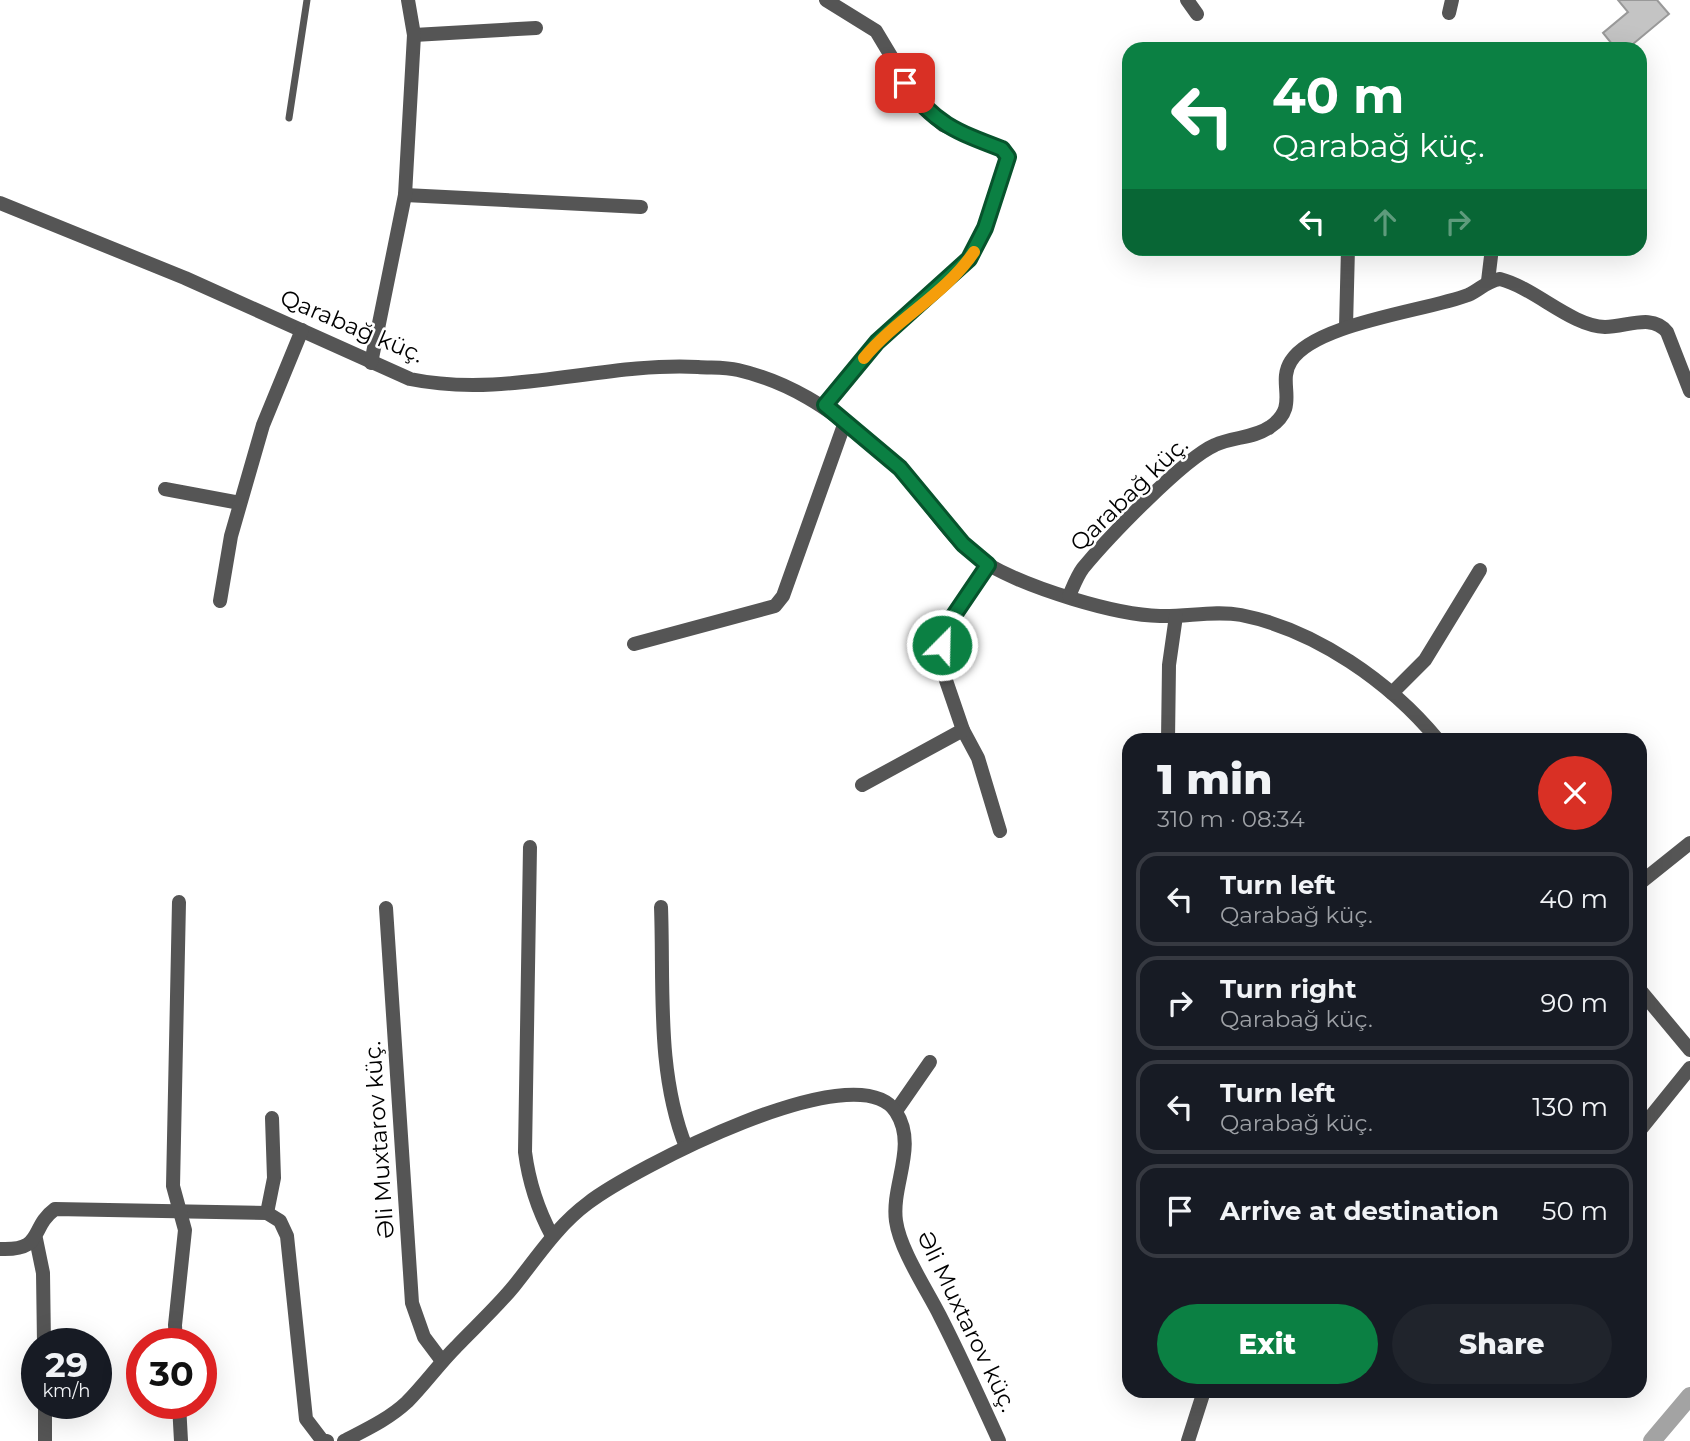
<!DOCTYPE html>
<html lang="en">
<head>
<meta charset="utf-8">
<style>
	body { margin:0; font-family:Montserrat,sans-serif; background:#20242c; color:#f1f3f6; height:100vh; display:flex; flex-direction:column; font-size:26px; white-space:nowrap }
	* { box-sizing:border-box; margin:0 }
	p { font-size:23px; color:#9ea1a6 }
	.icon { flex:none; width:38px; height:38px; fill:none; stroke:currentColor; stroke-width:2; stroke-linecap:round; stroke-linejoin:round }
	.map { position:relative; flex:1; overflow:hidden }
	.details { position:absolute; left:1122px; top:733px; width:525px; height:665px; display:flex; flex-direction:column; background:#171b24; border-radius:21px; box-shadow:0 7px 28px #0002 }
	.details>* { flex:none }
	.banner { position:absolute; left:1122px; top:42px; width:525px; height:214px; border-radius:21px; box-shadow:0 7px 28px #0002; background:#0b8043; color:#fff; overflow:hidden }
	.speed { position:absolute; left:21px; top:1328px; display:flex; gap:14px; font-size:35px; font-weight:700; text-align:center }
	.speed>* { display:grid; place-content:center; width:91px; height:91px; border-radius:50%; background:#171b24; box-shadow:0 7px 28px #0002; line-height:1 }
	.speed small { font-size:18px; font-weight:400 }
	.speed .limit { border:10px solid #d22; background:#fff; color:#111 }
	.pin { position:absolute; display:grid; place-items:center; width:60px; height:60px; color:#fff; margin:-30px; border-radius:14px; box-shadow:0 4px 10px #0006 }
	.me { position:absolute; width:77px; margin:-38px; rotate:23deg; stroke-linejoin:round; filter:drop-shadow(0 0 5px #0008) }
	.turn { display:flex; align-items:center; gap:24px; height:147px; padding:0 35px; font-size:32px }
	.turn .icon { width:91px; height:91px; stroke-width:2.5 }
	.turn b { display:block; font-size:49px; line-height:60px }
	.lanes { display:flex; align-items:center; height:66px; padding:0 35px; background:#0003; justify-content:center; gap:35px; direction:ltr }
	.lanes .off { opacity:.35 }
	.round { display:grid; place-items:center; flex:none; width:74px; height:74px; border-radius:37px; background:#20242c }
	.headline { display:flex; align-items:center; justify-content:space-between; height:119px; padding:0 35px }
	h1 { font-size:42px; font-weight:800; line-height:52px }
	.button { display:flex; gap:14px; margin-top:auto; padding:14px 35px }
	.button a { flex:1; height:80px; border-radius:42px; background:#0b8043; color:#fff; font-size:28px; font-weight:800; line-height:80px; text-align:center }
	.button a+a { background:#20242c; color:#f1f3f6 }
	ul { padding:0; list-style:none }
	li { display:flex; align-items:center; gap:21px; height:94px; margin:0 14px 10px; padding:0 21px; border:4px solid #363941; border-radius:21px }
	li div { flex:1 }
	li b { display:block; font-size:26px }
	li em { font-style:normal }
	.map>svg:first-child { display:block }
	.lines { fill:none; stroke-linecap:round; stroke-linejoin:round }
	.canal { stroke:#a3a3a3; stroke-width:18 }
	.building { fill:#c4c4c4; stroke:#999; stroke-width:2 }
	.service { stroke:#555; stroke-width:7 }
	.minor { stroke:#555; stroke-width:14 }
	.route-casing { stroke:#07532c; stroke-width:18 }
	.route { stroke:#0b8043; stroke-width:12 }
	.slow { stroke:#f59e0b; stroke-width:12 }
	.labels { text-anchor:middle; stroke-width:5; stroke-linejoin:round; paint-order:stroke }
	.street-label { font-size:23px; fill:#000; stroke:#fff }
</style>
</head>
<body>
<div class="map">
<svg width="1690" height="1441" viewBox="0 0 1690 1441">
	<rect width="100%" height="100%" fill="#fff"/>
	<g class="lines">
		<!-- canal -->
		<polyline class="canal" points="1652,1441 1690,1396"/>
	</g>
	<!-- building -->
	<polygon class="building" points="1618,0 1657,0 1669,14 1627,49 1616,49 1603,33 1628,12"/>
	<g class="lines">
		<!-- service -->
		<polyline class="service" points="289,118 307,0"/>
		<!-- minor -->
		<g class="minor">
			<polyline points="1187,0 1197,14"/>
			<polyline points="1449,13 1452,0"/>
			<polyline points="414,35 536,28"/>
			<polyline points="405,195 641,207"/>
			<path d="M0,203L185,278L410,379C506,399 602,362 698,367C711,368 725,367 738,370C790,382 828,408 868,441C880,451 893,460 903,472C929,502 953,545 989,565C1029,588 1114,615 1160,616C1186,617 1215,610 1241,615C1316,630 1390,682 1438,740"/>
			<polyline points="1488,281 1492,248"/>
			<polyline points="1346,327 1348,248"/>
			<polyline points="371,363 405,195 414,35 408,0"/>
			<polyline points="825,405 877,342 969,259 985,228 1008,157 1001,149 943,125 921,106 876,31 826,0"/>
			<polyline points="165,489 240,503"/>
			<polyline points="988,565 944,630 939,660 963,730 978,758 1000,831"/>
			<path d="M1069,596C1073,587 1077,576 1083,568C1107,539 1183,459 1215,445C1232,437 1255,438 1270,427C1301,406 1276,384 1291,361C1315,323 1426,311 1468,295C1480,290 1486,281 1500,279C1535,288 1571,326 1605,327C1627,327 1652,313 1667,332L1690,391"/>
			<polyline points="220,601 231,536 263,425 302,330"/>
			<polyline points="634,644 775,606 783,596 845,422"/>
			<polyline points="1392,693 1425,660 1480,570"/>
			<polyline points="1168,740 1169,665 1176,616"/>
			<polyline points="862,785 963,730"/>
			<path d="M530,847L525,1152C529,1183 537,1208 552,1236"/>
			<polyline points="1640,883 1690,843"/>
			<path d="M661,907C664,986 656,1072 686,1147"/>
			<polyline points="386,908 412,1303 424,1337 442,1361"/>
			<polyline points="1640,990 1690,1050"/>
			<polyline points="896,1111 930,1062"/>
			<polyline points="1640,1130 1690,1068"/>
			<polyline points="267,1213 274,1178 272,1118"/>
			<polyline points="36,1239 43,1273 44,1344"/>
			<path d="M0,1249C45,1251 29,1228 55,1209L267,1213L280,1221L287,1236L306,1419L322,1440L327,1441"/>
			<polyline points="176,1344 175,1325 185,1230 173,1186 179,902"/>
			<polyline points="45,1404 45,1441"/>
			<polyline points="179,1404 181,1441"/>
			<path d="M344,1441C365,1430 389,1419 407,1402C424,1385 439,1364 456,1347C475,1327 497,1307 514,1286C538,1256 557,1226 588,1203C631,1170 857,1051 896,1112C918,1146 891,1185 896,1221C900,1250 927,1290 940,1316C961,1357 980,1399 999,1441"/>
			<polyline points="1188,1441 1204,1391"/>
		</g>
	</g>
	<g class="lines">
		<!-- route casing -->
		<g class="route-casing">
			<path id="route" d="M905,83C933,123 957,132 1002,149L1008,157L985,228L969,259L877,342L825,405L900,468L963,544L988,565L944,630L942,645"/>
		</g>
		<!-- route -->
		<use href="#route" class="route"/>
		<!-- slow -->
		<path class="slow" d="M864,358C896,319 946,294 974,252"/>
	</g>
	<g class="labels">
		<!-- street labels -->
		<g class="street-label">
			<text transform="translate(352 326) rotate(23)" y="8">Qarabağ küç.</text>
			<text transform="translate(1129 494) rotate(-44)" y="8">Qarabağ küç.</text>
			<text transform="translate(379 1140) rotate(-94)" y="8">Əli Muxtarov küç.</text>
			<text transform="translate(967 1321) rotate(64)" y="8">Əli Muxtarov küç.</text>
		</g>
	</g>
</svg>
<div class="speed"><div>29<small>km/h</small></div><div class="limit">30</div></div>
<div class="pin" style="left:905px;top:83px;background:#d93025"><svg class="icon" aria-label="arrive" viewBox="0 0 24 24"><path d="M6 21V4h12l-3 4 3 4H6"/></svg></div>
<svg class="me" style="left:942px;top:645px" viewBox="-20 -20 40 40"><circle r="17" fill="#0b8043" stroke="#fff" stroke-width="3"/><path d="M0-11L8 9 0 5-8 9z" fill="#fff"/></svg>
<div class="banner">
<div class="turn"><svg class="icon" aria-label="left" viewBox="0 0 24 24"><path d="M17 20v-9H6M10 6l-5 5 5 5"/></svg><div><b>40 m</b>Qarabağ küç.</div></div>
<div class="lanes"><svg class="icon" aria-label="left" viewBox="0 0 24 24"><path d="M17 20v-9H6M10 6l-5 5 5 5"/></svg><svg class="icon off" aria-label="ahead" viewBox="0 0 24 24"><path d="M12 20V5M6 11l6-6 6 6"/></svg><svg class="icon off" aria-label="right" viewBox="0 0 24 24"><path d="M7 20v-9h11M14 6l5 5-5 5"/></svg></div>
</div>
<section class="details">
<div class="headline"><div><h1>1 min</h1><p>310 m · 08:34</p></div><a class="round" style="background:#d93025;color:#fff"><svg class="icon" aria-label="close" viewBox="0 0 24 24"><path d="M6 6l12 12M18 6L6 18"/></svg></a></div>
<ul>
<li><svg class="icon" aria-label="left" viewBox="0 0 24 24"><path d="M17 20v-9H6M10 6l-5 5 5 5"/></svg><div><b>Turn left</b><p>Qarabağ küç.</p></div><em>40 m</em></li>
<li><svg class="icon" aria-label="right" viewBox="0 0 24 24"><path d="M7 20v-9h11M14 6l5 5-5 5"/></svg><div><b>Turn right</b><p>Qarabağ küç.</p></div><em>90 m</em></li>
<li><svg class="icon" aria-label="left" viewBox="0 0 24 24"><path d="M17 20v-9H6M10 6l-5 5 5 5"/></svg><div><b>Turn left</b><p>Qarabağ küç.</p></div><em>130 m</em></li>
<li><svg class="icon" aria-label="arrive" viewBox="0 0 24 24"><path d="M6 21V4h12l-3 4 3 4H6"/></svg><div><b>Arrive at destination</b></div><em>50 m</em></li>
</ul>
<div class="button"><a>Exit</a><a>Share</a></div>
</section>
</div>
</body>
</html>
